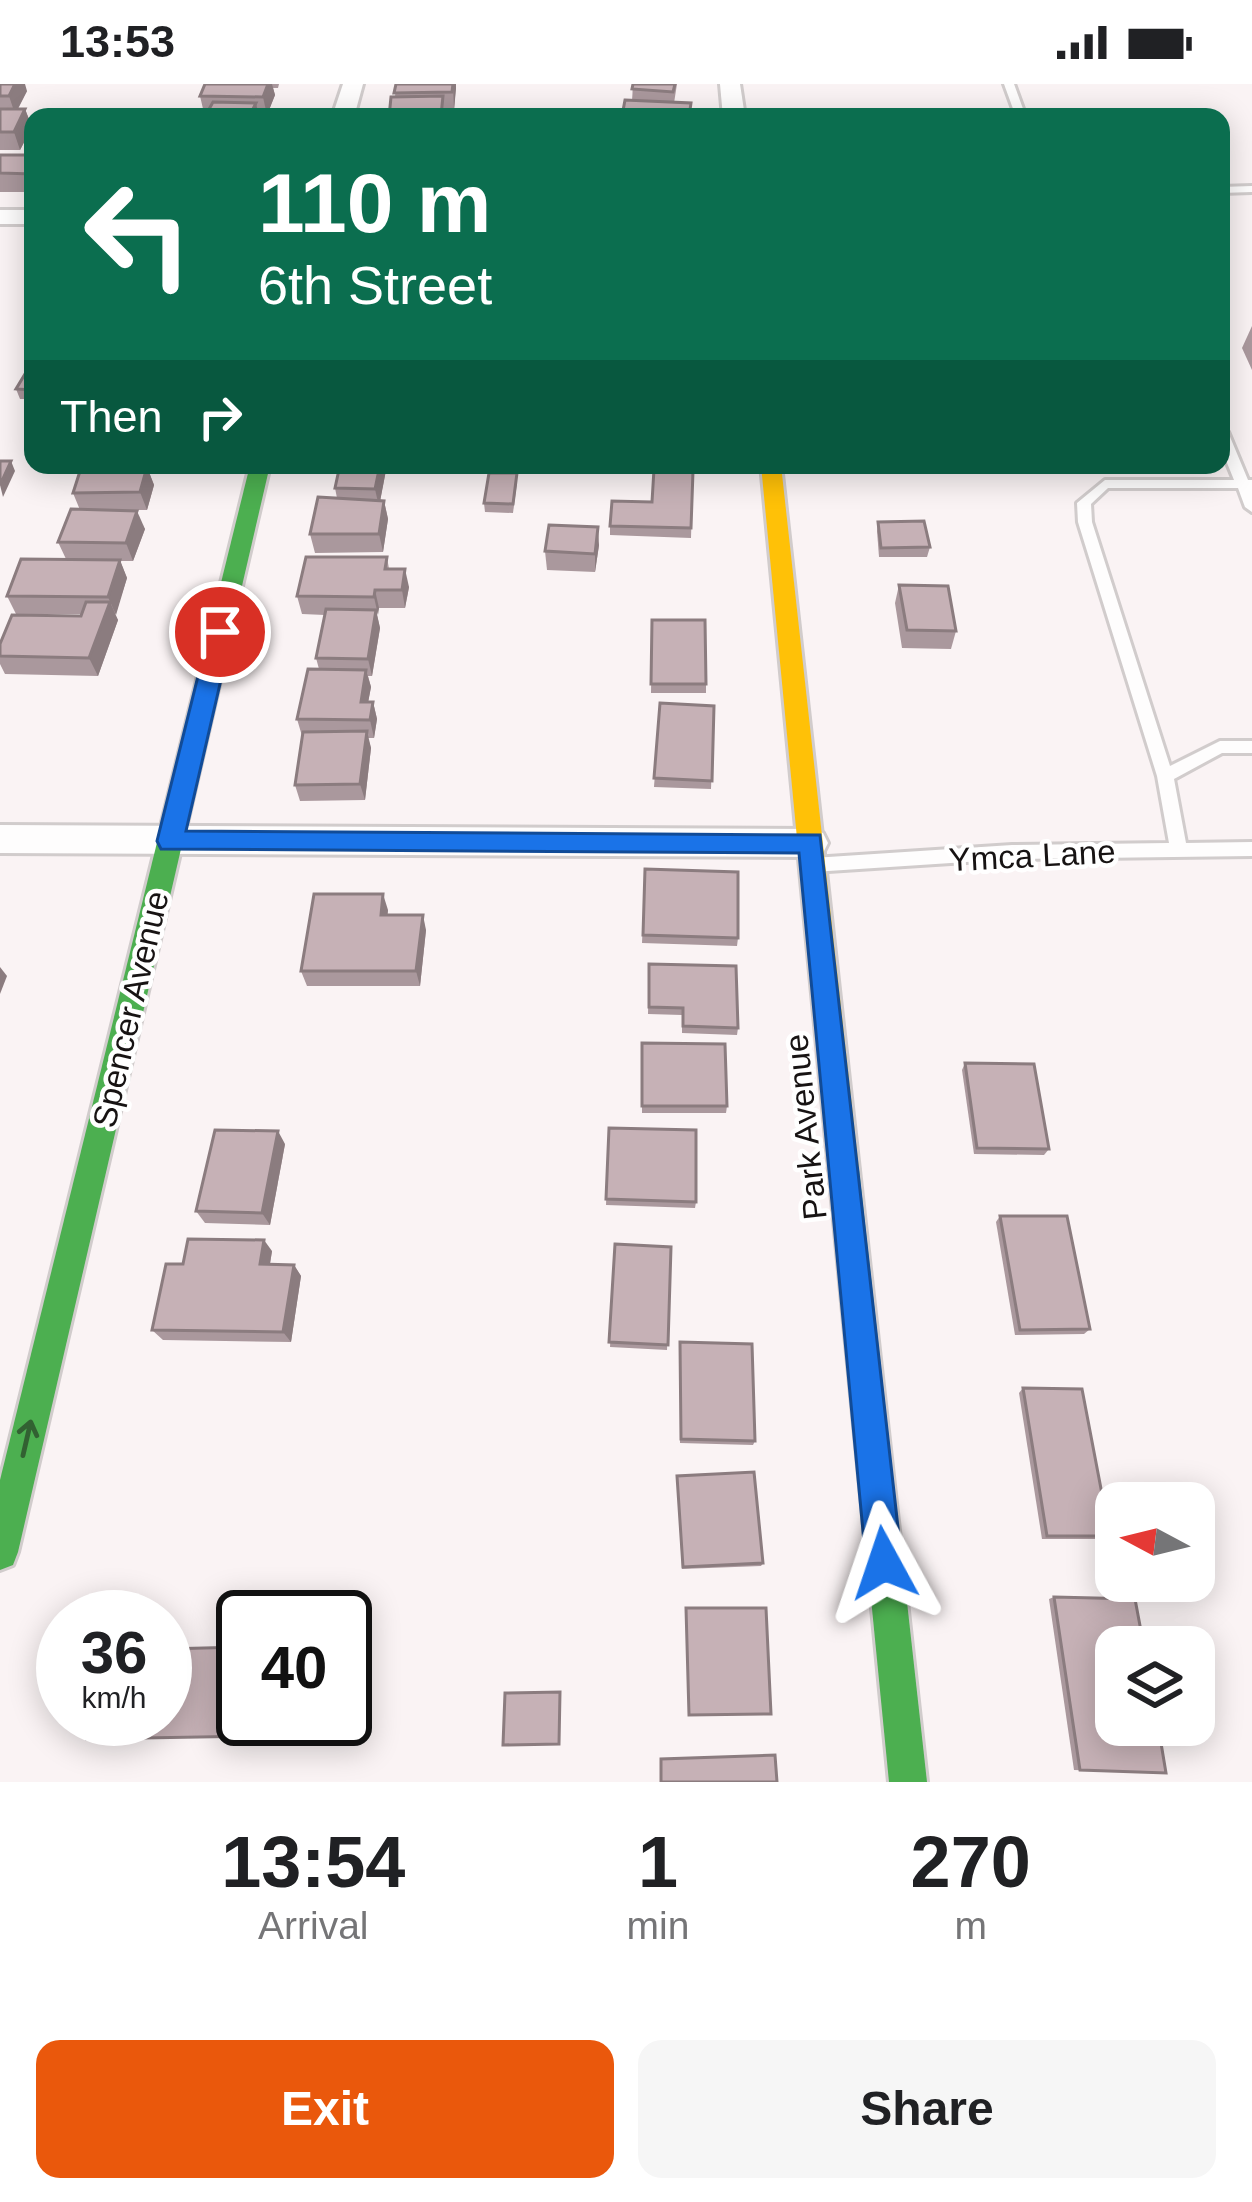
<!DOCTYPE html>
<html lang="en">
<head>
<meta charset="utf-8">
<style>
	body { margin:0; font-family:Helvetica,sans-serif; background:#f6f6f6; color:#202124; height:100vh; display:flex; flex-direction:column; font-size:45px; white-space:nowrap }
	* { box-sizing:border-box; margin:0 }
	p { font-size:39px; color:#757577 }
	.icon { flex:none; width:66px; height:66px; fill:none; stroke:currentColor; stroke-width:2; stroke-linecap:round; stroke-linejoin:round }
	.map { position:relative; height:1698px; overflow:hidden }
	.details { display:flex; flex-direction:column; background:#fff; flex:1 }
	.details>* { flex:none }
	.banner { position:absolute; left:24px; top:24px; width:1206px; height:366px; border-radius:24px; box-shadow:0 6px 30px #0003; background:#0b6e4f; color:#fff; overflow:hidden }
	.needle { width:78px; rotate:277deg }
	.fabs { position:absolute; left:1095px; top:1398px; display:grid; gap:24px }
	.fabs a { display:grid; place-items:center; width:120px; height:120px; border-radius:24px; background:#fff; box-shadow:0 6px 30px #0003; font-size:60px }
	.speed { position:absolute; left:36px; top:1506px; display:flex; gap:24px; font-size:60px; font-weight:700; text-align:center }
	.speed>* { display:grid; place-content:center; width:156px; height:156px; border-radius:50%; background:#fff; box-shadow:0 6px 30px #0003; line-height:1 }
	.speed small { font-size:30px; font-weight:400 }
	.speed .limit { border:6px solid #111; border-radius:18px; background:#fff; color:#111 }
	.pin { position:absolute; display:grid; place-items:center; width:102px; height:102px; color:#fff; margin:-51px; border:6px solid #fff; border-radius:50%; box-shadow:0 3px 12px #0007 }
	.me { position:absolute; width:132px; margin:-66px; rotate:355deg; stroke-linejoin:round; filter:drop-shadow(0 0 9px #0008) }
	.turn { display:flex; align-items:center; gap:42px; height:252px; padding:0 36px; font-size:54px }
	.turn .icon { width:156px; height:156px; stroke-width:2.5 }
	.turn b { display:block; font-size:84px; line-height:102px }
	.then { display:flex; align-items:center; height:114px; padding:0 36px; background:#0003; gap:24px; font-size:45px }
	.eta { display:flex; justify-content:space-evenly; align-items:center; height:204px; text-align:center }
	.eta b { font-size:72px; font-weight:700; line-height:84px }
	.button { display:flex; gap:24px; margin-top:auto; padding:24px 36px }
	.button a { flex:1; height:138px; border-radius:24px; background:#ea580c; color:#fff; font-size:48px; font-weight:700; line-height:138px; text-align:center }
	.button a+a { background:#f6f6f6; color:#202124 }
	.status { display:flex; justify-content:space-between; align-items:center; height:84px; padding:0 60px; background:#fff; direction:ltr }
	.status svg { height:33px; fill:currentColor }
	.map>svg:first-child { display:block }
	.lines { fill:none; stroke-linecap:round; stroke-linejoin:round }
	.lane-casing { stroke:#d1cccc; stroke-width:6 }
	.street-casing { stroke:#d1cccc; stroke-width:6 }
	.fast-casing { stroke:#d1cccc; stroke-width:6 }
	.slow-casing { stroke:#d1cccc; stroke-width:6 }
	.lane { fill:#fefdfd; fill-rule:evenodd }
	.street { fill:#fefdfd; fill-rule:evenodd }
	.fast { fill:#4caf50; fill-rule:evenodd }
	.slow { fill:#ffc107; fill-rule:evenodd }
	.wall { fill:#aa989d }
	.shaded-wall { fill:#8b7c7f }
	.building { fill:#c6b1b6; stroke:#8b7c7f; stroke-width:3 }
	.oneway { stroke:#326132 }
	.route { fill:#1a73e8; stroke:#114b97; stroke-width:3 }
	.labels { text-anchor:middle; stroke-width:9; stroke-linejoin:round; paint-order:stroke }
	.street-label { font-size:33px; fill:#171313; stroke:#fff }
</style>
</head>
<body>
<div class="status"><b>13:53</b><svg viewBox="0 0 49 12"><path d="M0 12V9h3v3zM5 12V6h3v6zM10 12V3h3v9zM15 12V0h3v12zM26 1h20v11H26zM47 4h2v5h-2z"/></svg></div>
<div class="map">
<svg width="1252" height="1698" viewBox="0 0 1252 1698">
	<rect width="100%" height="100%" fill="#faf3f4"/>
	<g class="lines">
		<!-- lane casing -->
		<g class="lane-casing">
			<g id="lane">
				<polygon points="1004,0 1014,0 1026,33 1016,33"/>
				<polygon points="1252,102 1252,108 1221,109 1221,103"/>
				<polygon points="1221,344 1228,348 1248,396 1252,396 1252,428 1245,423 1238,404 1108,404 1091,420 1092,438 1170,682 1220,657 1252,657 1252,669 1222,669 1174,695 1186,759 1252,758 1252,772 1012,775 813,788 807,786 804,781 807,776 813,774 1012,761 1169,759 1157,692 1078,438 1077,419 1105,396 1234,396 1221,364"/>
			</g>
		</g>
		<!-- street casing -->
		<g class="street-casing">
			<g id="street">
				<polygon points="343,0 363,0 354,33 332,33"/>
				<polygon points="720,0 740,0 745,33 723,33"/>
				<rect x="0" y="126" width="33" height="14"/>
				<polygon points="0,741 811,745 823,749 828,759 823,769 811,773 0,769"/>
			</g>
		</g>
		<!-- fast casing -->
		<g class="fast-casing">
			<g id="fast">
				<polygon points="250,381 270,381 18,1468 13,1481 0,1486 0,1396"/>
				<polygon points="844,1072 855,1076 859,1086 927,1698 889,1698 829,1086 833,1076"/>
			</g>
		</g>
		<!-- slow casing -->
		<g class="slow-casing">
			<polygon id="slow" points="761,381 781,381 859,1086 855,1096 844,1100 833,1096 829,1086"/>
		</g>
		<!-- lane -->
		<use href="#lane" class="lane"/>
		<!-- street -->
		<use href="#street" class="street"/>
		<!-- fast -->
		<use href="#fast" class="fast"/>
		<!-- slow -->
		<use href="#slow" class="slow"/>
	</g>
	<!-- wall -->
	<g class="wall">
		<polygon points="0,0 27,7 18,25 25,25 32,43 20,66 0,66"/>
		<polygon points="205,0 279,0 278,4 273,4 275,11 267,31 258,31 259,33 209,33 208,29 204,29 200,12"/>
		<polygon points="396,0 456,0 454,26 445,26 445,33 389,33 395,13"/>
		<polygon points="633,0 677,0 674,19 632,17"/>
		<rect x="0" y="71" width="33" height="37"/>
		<polygon points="1252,242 1252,286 1242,264"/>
		<polygon points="33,285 33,315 20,315 16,305"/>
		<polygon points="147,383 154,401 147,426 127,426 145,445 133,477 120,477 127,494 115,531 118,536 98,592 5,590 0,580 0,560 81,532 82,530 16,530 7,512 66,475 58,458 80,426 73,409"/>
		<polygon points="386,386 380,417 384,417 388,435 383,468 315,469 310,450 337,414 335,404"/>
		<polygon points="693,387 691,454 610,451 610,442 652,418"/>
		<polygon points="517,389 517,399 513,429 485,428 484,419"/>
		<polygon points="878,438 930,463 927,473 879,473 877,447"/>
		<polygon points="599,461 595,488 547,486 545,467"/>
		<polygon points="387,473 389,485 409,503 405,524 379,524 377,531 380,544 372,592 368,592 371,603 368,618 373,618 377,635 374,654 368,654 371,664 365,716 300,717 295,701 302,652 297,635 319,585 316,574 325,531 302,530 297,512"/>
		<polygon points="899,501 956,547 951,565 902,564 895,519"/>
		<polygon points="652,536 706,600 706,609 651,609"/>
		<polygon points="660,619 714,622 711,705 654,703"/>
		<polygon points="645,785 738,854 737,862 642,859"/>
		<polygon points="388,826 387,831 426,846 420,902 307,902 301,887"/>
		<polygon points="649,880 738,944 737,951 682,949 682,931 648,930"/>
		<polygon points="642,959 727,1022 726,1029 642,1029"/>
		<polygon points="965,979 1049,1065 1044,1071 974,1070 962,986"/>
		<polygon points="609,1044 696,1118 695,1124 606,1121"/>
		<polygon points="285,1060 270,1141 205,1139 196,1127"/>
		<polygon points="1000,1132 1090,1245 1084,1250 1015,1251 996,1138"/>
		<polygon points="615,1160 671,1163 667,1266 610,1263"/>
		<polygon points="272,1167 270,1180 294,1181 301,1192 291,1258 163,1256 152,1246 183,1180"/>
		<polygon points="680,1263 755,1357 753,1361 680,1359"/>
		<polygon points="1023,1304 1110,1452 1104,1455 1042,1455 1019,1309"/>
		<polygon points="677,1395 763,1479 761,1482 682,1485"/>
		<polygon points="1054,1513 1166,1689 1074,1686 1049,1515"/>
	</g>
	<!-- shaded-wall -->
	<g class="shaded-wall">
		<polygon points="15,0 25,0 27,7 15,30 9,12"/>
		<polygon points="268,0 272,0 275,11 267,31 263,13"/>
		<polygon points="453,0 456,0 456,5 454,26"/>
		<polygon points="256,19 259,33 249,33"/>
		<polygon points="25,25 32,43 20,66 14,48"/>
		<polygon points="11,377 15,387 3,413 0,401"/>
		<polygon points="380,381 385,381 386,386 379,423 375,405"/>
		<polygon points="147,383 154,401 147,426 140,408"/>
		<polygon points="384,417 388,435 383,468 379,450"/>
		<polygon points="137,427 145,445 133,477 126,459"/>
		<polygon points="598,443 599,461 595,488 595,470"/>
		<polygon points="120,476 127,494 116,531 108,513"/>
		<polygon points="405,485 409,503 405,524 402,506"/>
		<polygon points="375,506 379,524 378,531 374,513"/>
		<polygon points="110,518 118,536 98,592 89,574"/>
		<polygon points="376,526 380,544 372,592 368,575"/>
		<polygon points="366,586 371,603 365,635 361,618"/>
		<polygon points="373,618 377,635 374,654 370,636"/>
		<polygon points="367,647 371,664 365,716 360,700"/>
		<polygon points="383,810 388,826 386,847 381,831"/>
		<polygon points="423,831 426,846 420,902 416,887"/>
		<polygon points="0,883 7,892 0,910"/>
		<polygon points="278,1047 285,1060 270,1141 262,1129"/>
		<polygon points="264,1156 272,1167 268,1191 260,1180"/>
		<polygon points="294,1181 301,1192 291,1258 283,1248"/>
		<polygon points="261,1635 275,1635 273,1653 259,1652"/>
	</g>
	<!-- building -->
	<g class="building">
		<polygon points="0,0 15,0 9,12 0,12"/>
		<polygon points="205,0 268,0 263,13 200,12"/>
		<polygon points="396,0 453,0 452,8 394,9"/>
		<polygon points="633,0 675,0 673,8 632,5"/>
		<polygon points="443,12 441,32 389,33 391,13"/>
		<polygon points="625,16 691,19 689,33 622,32"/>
		<polygon points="213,18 256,19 249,33 213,33 216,28 208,27"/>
		<polygon points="0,25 25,25 14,48 0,48"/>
		<polygon points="0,71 33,71 33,90 0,89"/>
		<polygon points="28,285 33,285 33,306 16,305"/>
		<polygon points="0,377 11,377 0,401"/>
		<polygon points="340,381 380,381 375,405 335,404"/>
		<polygon points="147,383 140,408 73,409 81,384"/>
		<polygon points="654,385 693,387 691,444 610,442 612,417 652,418"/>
		<polygon points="489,389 517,389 513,420 484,419"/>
		<polygon points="318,413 384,417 379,450 310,450"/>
		<polygon points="71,425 137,427 126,459 58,458"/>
		<polygon points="924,437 930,463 881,464 878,438"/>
		<polygon points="549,441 598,443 595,470 545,467"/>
		<polygon points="306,473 387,473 385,485 405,485 402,506 375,506 374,513 297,512"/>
		<polygon points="21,475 120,476 108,513 7,512"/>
		<polygon points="899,501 948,502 956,547 907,546"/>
		<polygon points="86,518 110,518 89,574 0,572 0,560 12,531 81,532"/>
		<polygon points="326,525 376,526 368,575 316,574"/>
		<polygon points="652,536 705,536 706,600 651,600"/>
		<polygon points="308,585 366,586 361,618 373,618 370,636 297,635"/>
		<polygon points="660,619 714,622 712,697 654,694"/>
		<polygon points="367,647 360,700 295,701 303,648"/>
		<polygon points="645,785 738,788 738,854 643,851"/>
		<polygon points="314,810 383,810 381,831 423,831 416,887 301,887"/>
		<polygon points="649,880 736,882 738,944 683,942 683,924 649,923"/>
		<polygon points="642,959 725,960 727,1022 642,1022"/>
		<polygon points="965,979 1034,980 1049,1065 977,1064"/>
		<polygon points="609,1044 696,1046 696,1118 606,1115"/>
		<polygon points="215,1046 278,1047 262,1129 196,1127"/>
		<polygon points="1000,1132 1067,1132 1090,1245 1020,1246"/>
		<polygon points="188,1155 264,1156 260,1180 294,1181 283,1248 152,1246 166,1180 183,1180"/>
		<polygon points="615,1160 671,1163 668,1261 609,1258"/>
		<polygon points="680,1258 752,1260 755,1357 681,1355"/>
		<polygon points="1023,1304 1082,1305 1110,1452 1047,1452"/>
		<polygon points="754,1388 763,1479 683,1483 677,1392"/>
		<polygon points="1054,1513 1135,1515 1144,1563 1116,1563 1116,1641 1158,1641 1166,1689 1080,1686"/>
		<polygon points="686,1524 766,1524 771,1630 689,1631"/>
		<polygon points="243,1563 243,1635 261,1635 259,1652 87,1655 91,1635 165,1635 165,1565"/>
		<polygon points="560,1608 559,1660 503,1661 505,1609"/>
		<polygon points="775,1671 777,1698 661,1698 661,1675"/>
	</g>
	<!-- one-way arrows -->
	<defs><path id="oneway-shaft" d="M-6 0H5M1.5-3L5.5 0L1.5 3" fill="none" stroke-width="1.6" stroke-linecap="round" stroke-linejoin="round" transform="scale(3)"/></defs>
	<use class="oneway" href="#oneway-shaft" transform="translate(27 1354) rotate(-77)"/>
	<!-- route -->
	<polygon class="route" points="220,540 232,548 186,747 820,751 902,1479 897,1492 884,1497 871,1492 866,1479 799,769 161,765 157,757 209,548"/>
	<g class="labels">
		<!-- street labels -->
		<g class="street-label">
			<text transform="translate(1032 771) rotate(-3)" y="12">Ymca Lane</text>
			<text transform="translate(130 925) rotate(-77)" y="12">Spencer Avenue</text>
			<text transform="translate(805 1043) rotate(-96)" y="12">Park Avenue</text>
		</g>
	</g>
</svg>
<div class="fabs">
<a><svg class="needle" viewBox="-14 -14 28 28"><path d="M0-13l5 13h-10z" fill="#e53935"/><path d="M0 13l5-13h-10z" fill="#757577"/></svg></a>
<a><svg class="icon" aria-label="layers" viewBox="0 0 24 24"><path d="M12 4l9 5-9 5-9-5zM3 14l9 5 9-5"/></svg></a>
</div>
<div class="speed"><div>36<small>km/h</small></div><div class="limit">40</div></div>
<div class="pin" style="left:220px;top:548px;background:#d93025"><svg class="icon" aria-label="arrive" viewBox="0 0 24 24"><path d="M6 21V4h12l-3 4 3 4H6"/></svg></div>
<svg class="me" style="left:884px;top:1479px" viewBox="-20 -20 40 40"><path d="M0-17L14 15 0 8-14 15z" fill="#1a73e8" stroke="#fff" stroke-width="4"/></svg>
<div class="banner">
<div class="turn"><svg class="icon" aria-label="left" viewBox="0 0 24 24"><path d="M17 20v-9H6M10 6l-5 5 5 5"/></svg><div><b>110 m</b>6th Street</div></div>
<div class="then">Then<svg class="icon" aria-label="right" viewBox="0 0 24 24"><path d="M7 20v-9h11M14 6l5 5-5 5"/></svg></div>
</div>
</div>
<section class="details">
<div class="eta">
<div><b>13:54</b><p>Arrival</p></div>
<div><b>1</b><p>min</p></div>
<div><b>270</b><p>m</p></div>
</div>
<div class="button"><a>Exit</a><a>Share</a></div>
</section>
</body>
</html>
